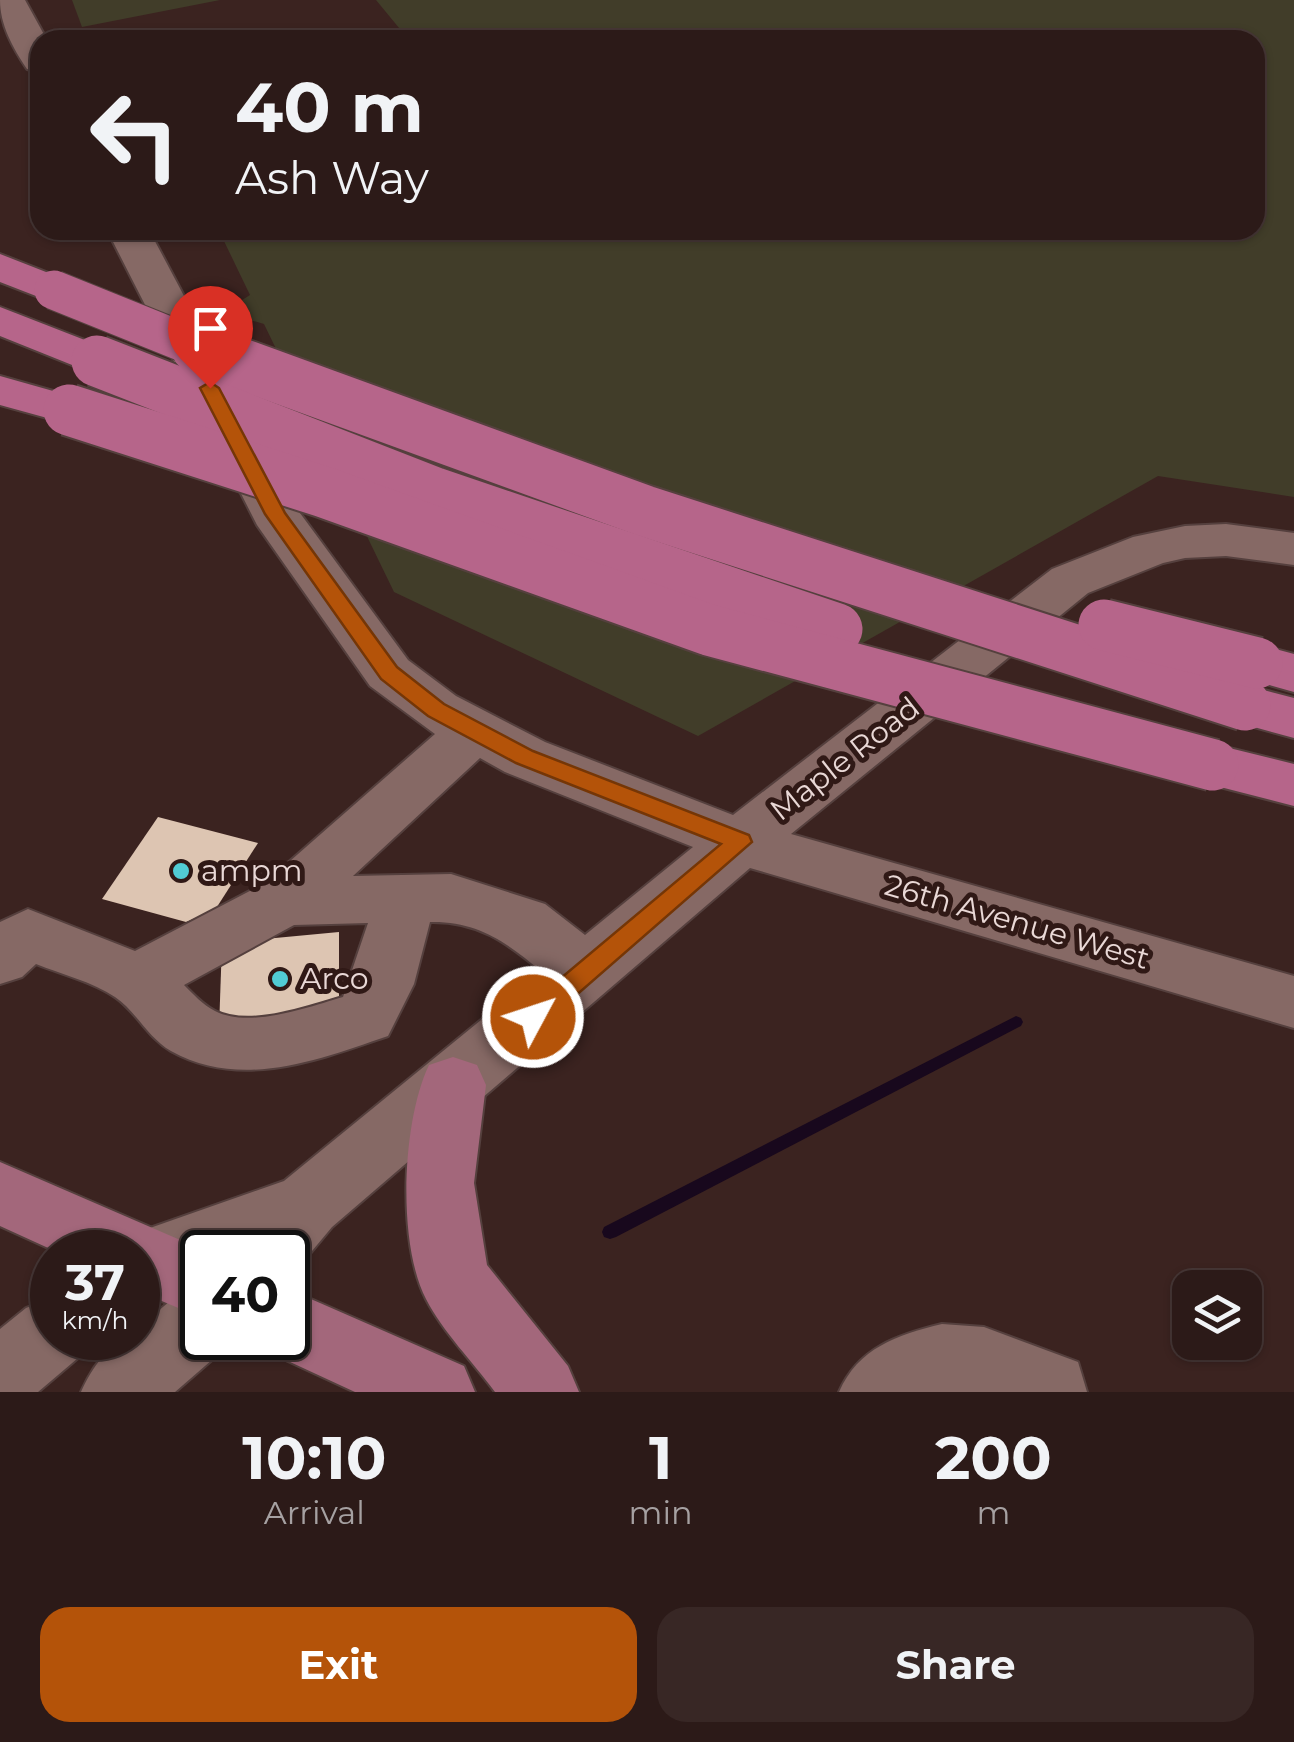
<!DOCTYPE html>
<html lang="en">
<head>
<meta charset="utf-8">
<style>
	body { margin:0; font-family:Montserrat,sans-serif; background:#382725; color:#f1f3f6; height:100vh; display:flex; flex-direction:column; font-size:38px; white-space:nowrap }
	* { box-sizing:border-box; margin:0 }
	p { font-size:32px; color:#a6a1a2 }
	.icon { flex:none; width:55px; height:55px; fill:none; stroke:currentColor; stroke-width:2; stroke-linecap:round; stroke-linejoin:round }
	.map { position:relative; height:1392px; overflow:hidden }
	.side { display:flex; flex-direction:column; background:#2c1a18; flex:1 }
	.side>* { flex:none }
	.hud { position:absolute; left:30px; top:30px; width:1235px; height:210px; border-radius:30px; box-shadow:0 2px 8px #0004,0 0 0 2px #483837; background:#2c1a18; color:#f1f3f6; overflow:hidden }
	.tools { position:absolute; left:1172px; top:1270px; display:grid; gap:20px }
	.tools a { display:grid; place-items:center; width:90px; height:90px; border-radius:20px; background:#2c1a18; box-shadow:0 2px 8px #0004,0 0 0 2px #483837; font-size:50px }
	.speed { position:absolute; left:30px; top:1230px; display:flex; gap:20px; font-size:50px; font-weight:700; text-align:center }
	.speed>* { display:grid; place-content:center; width:130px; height:130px; border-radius:50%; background:#2c1a18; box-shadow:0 2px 8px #0004,0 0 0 2px #483837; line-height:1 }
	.speed small { font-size:25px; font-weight:400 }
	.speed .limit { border:5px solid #111; border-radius:15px; background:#fff; color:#111 }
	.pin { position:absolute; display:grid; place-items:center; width:85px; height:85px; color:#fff; margin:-102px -42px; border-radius:50% 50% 50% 0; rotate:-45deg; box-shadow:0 0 10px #0007 }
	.pin .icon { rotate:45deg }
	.me { position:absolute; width:110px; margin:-55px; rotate:50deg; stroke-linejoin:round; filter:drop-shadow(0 0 8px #0008) }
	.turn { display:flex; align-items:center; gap:35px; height:210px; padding:0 40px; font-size:45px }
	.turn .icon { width:130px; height:130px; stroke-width:2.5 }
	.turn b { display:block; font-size:70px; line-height:85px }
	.eta { display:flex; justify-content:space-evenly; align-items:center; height:170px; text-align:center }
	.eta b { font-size:60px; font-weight:700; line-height:70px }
	.button { display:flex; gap:20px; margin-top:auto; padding:20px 40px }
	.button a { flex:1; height:115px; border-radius:30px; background:#b45309; color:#fff; font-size:40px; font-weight:700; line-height:115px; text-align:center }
	.button a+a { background:#382725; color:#f1f3f6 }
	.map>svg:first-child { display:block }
	.green { fill:#413d29 }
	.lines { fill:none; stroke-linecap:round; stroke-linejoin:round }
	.stream { fill:#18081d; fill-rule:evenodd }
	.building { fill:#ddc5b2 }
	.minor-casing { stroke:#55403e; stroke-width:4 }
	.major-casing { stroke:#55403e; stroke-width:4 }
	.highway-casing { stroke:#55403e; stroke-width:4 }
	.minor { fill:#866965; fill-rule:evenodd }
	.major { fill:#a3677b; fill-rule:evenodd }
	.highway { fill:#b6658a; fill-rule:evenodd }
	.highway-bridge-far1-casing { stroke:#55403e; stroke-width:41; stroke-linecap:butt }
	.highway-bridge-casing { stroke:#55403e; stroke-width:55; stroke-linecap:butt }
	.highway-bridge-far1 { stroke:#b6658a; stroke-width:39 }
	.highway-bridge { stroke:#b6658a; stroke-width:51 }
	.route { fill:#b45309; stroke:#753606; stroke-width:2.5 }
	.poi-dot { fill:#51ccd4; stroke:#301916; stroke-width:4 }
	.labels { text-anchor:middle; stroke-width:10; stroke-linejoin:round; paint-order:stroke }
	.street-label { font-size:30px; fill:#e9d8d6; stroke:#301916 }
	.poi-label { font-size:30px; fill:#e9d8d6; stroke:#301916; text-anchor:start }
</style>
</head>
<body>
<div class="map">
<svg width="1294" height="1392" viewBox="0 0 1294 1392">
	<rect width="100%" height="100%" fill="#3b2320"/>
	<!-- green -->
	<g class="green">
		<polygon points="72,0 220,0 82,27"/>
		<polygon points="376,0 1294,0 1294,497 1158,476 698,736 394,592 264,324 223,312 250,295 223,239 244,230 1255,230 1255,40 409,40"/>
	</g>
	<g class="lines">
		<!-- stream -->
		<polygon class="stream" points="1016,1016 1021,1018 1023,1022 1021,1026 616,1237 610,1239 604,1237 602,1232 604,1227"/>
	</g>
	<!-- building -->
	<g class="building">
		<polygon points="158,817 258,843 215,910 186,922 102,899"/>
		<polygon points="339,932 339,1016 219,1029 222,943"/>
	</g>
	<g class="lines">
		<!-- minor casing -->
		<g class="minor-casing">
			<g id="minor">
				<path d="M0,0H25L47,40H40V72L27,69C13,48 0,25 0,0Z"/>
				<path d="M107,230H149L297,509L408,660L456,696L545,742L733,815L1052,569L1133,537L1185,526L1226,524L1294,533V565L1226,556L1185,558L1163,563L1088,593L791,834L1294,976V1028L750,868L332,1227L292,1275L288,1277V1252H202V1274L138,1297V1252H107L113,1241L284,1181L541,971C506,942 478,921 430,922L414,984L388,1036C318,1060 241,1090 171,1051C148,1038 136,1011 115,997C93,982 61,974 36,964L22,977L0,984V922L28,909L135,951L265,883L435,734L370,686L257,525ZM480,758L505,772L693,847L585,935L545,904L451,874L353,876ZM368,923L343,997C308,1007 250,1029 215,1011C203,1005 193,994 184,985L294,925Z"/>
				<path d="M202,1286V1338H231L228,1346L175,1392H81C91,1370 110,1338 138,1338V1328L176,1296Z"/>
				<polygon points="52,1298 52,1338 87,1338 78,1358 38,1392 0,1392 0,1329 26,1308"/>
				<path d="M942,1324L984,1327L1078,1362L1087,1392H839C858,1348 897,1335 942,1324Z"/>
			</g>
		</g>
		<!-- major casing -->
		<g class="major-casing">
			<g id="major">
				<path d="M453,1057L477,1065L486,1085L474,1183L487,1265L568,1366L579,1392H495C473,1362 443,1332 426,1299C397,1243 402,1121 429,1065Z"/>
				<polygon points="0,1162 208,1252 202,1252 202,1318 138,1291 138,1252 57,1252 0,1226"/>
				<polygon points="288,1289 464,1366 475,1392 355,1392 262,1349 257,1338 288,1338"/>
			</g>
		</g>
		<!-- highway casing -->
		<g class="highway-casing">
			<g id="highway">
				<polygon points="0,254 69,281 76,290 69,299 54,303 0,282"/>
				<polygon points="0,307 113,351 120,361 113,371 97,375 0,336"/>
				<polygon points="0,376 85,400 92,410 85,420 69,424 0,405"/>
				<polygon points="1257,644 1294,654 1294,692 1238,676 1230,663 1238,650"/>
				<polygon points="1245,685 1294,698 1294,738 1225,719 1217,705 1225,691"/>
				<polygon points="1213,744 1294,764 1294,806 1193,780 1184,765 1193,750"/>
			</g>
		</g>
		<!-- minor -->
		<use href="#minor" class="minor"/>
		<!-- major -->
		<use href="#major" class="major"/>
		<!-- highway -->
		<use href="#highway" class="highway"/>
		<!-- highway-bridge-far1 casing -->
		<g class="highway-bridge-far1-casing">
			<polyline id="highway-bridge-far1" points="54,290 203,350"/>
		</g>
		<!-- highway-bridge casing -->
		<g class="highway-bridge-casing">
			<g id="highway-bridge">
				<polyline points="197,348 645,511 1245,705"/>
				<polyline points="97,361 435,493 837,629"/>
				<polyline points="69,410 324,492 709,630 1213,765"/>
				<polyline points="1104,625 1257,663"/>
			</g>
		</g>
		<!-- highway-bridge-far1 -->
		<use href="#highway-bridge-far1" class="highway-bridge-far1"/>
		<!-- highway-bridge -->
		<use href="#highway-bridge" class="highway-bridge"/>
	</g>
	<!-- route -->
	<polygon class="route" points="210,382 219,388 285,513 397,667 444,704 533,751 749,835 752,842 542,1025 533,1028 524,1025 520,1017 524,1009 721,844 516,763 428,716 381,679 265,514 200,388"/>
	<!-- markers -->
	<g class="poi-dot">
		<circle cx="181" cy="871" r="10"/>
		<circle cx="280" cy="979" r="10"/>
	</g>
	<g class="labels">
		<!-- street labels -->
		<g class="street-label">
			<text transform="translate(845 759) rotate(-38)" y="10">Maple Road</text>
			<text transform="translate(1017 922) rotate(16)" y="10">26th Avenue West</text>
		</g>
		<!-- poi labels -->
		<g class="poi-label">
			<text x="201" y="881">ampm</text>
			<text x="300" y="989">Arco</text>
		</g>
	</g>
</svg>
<div class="tools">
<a><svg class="icon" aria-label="layers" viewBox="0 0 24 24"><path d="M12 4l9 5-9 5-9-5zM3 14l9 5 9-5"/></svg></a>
</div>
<div class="speed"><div>37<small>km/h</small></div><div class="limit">40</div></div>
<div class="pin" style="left:210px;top:388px;background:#d93025"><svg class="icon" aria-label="arrive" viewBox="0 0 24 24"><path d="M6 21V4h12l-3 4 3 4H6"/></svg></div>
<svg class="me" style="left:533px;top:1017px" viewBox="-20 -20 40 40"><circle r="17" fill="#b45309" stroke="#fff" stroke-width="3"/><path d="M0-11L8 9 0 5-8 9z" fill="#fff"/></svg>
<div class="hud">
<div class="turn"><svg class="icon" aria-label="left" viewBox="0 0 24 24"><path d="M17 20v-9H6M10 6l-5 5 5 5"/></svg><div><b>40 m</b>Ash Way</div></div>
</div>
</div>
<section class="side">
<div class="eta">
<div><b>10:10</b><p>Arrival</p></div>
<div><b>1</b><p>min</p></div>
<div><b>200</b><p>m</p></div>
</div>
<div class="button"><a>Exit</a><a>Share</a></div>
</section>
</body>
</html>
